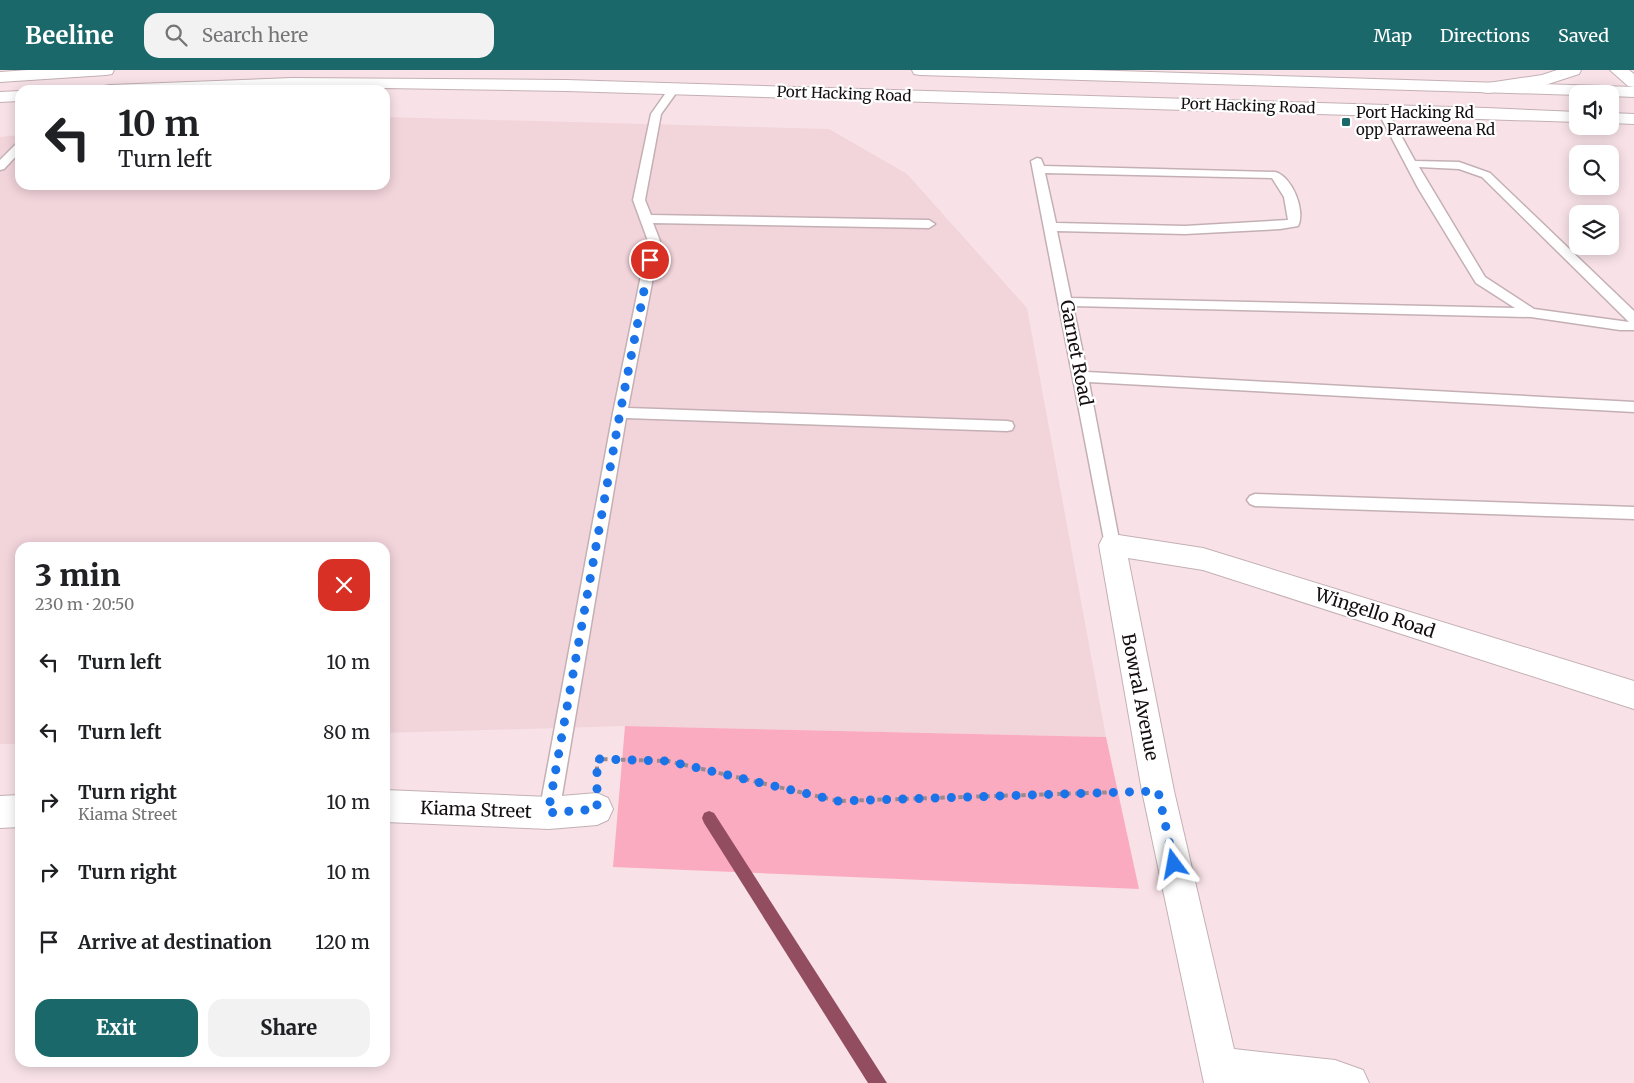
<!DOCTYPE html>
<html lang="en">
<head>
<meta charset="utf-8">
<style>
	body { margin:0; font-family:Merriweather,serif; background:#f2f2f2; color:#202124; height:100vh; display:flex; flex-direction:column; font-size:19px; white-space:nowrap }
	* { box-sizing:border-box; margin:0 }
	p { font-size:16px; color:#757577 }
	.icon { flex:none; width:28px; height:28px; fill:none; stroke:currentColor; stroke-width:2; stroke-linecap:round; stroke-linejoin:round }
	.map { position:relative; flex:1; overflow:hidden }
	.sheet { position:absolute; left:15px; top:472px; width:375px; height:525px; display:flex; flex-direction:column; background:#fff; border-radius:15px; box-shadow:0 2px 12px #0003 }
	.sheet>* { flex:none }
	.hud { position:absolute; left:15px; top:15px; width:375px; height:105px; border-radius:15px; box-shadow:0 2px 12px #0003; background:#fff; color:#202124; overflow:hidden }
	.buttons { position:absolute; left:1569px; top:15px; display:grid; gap:10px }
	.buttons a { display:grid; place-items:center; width:50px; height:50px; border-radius:10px; background:#fff; box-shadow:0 2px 12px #0003; font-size:25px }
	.pin { position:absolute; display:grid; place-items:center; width:42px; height:42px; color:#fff; margin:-21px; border:2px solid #fff; border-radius:50%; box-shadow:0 1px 5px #0007 }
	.me { position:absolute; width:55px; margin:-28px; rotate:347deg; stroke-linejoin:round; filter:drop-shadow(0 0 4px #0008) }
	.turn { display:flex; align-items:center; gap:18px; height:105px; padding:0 20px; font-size:22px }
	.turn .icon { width:65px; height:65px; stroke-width:2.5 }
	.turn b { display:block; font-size:35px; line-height:42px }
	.round { display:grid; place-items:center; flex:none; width:52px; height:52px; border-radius:15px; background:#f2f2f2 }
	.summary { display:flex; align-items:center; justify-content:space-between; height:85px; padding:0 20px }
	h1 { font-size:30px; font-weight:800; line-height:38px }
	.button { display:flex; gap:10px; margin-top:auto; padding:10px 20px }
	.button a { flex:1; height:58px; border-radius:15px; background:#1b686b; color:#fff; font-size:20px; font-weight:800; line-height:58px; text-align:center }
	.button a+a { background:#f2f2f2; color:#202124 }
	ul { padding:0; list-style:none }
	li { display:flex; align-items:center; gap:15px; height:70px; padding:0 20px }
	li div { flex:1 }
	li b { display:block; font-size:19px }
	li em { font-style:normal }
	header { display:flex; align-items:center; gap:30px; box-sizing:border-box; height:70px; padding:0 25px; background:#1b686b; color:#fff }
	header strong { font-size:24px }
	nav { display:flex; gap:28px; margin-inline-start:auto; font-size:18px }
	.search { width:350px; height:45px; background:#f2f2f2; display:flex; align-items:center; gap:12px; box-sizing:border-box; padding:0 18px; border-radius:15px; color:#757577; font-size:19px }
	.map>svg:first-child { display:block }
	.built { fill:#f2d4db }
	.green { fill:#fbabc0 }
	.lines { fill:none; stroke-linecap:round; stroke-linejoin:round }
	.stream { fill:#924d61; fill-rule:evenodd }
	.lane-casing { stroke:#c4b0b4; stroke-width:3 }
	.street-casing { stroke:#c4b0b4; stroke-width:2 }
	.secondary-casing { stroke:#c4b0b4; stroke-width:2 }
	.primary-casing { stroke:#c4b0b4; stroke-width:2 }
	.path { stroke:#9a8a8e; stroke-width:4; stroke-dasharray:4.5 4.5; stroke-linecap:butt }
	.lane { fill:#fff; fill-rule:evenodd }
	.street { fill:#fff; fill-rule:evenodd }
	.secondary { fill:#fff; fill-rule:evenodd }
	.primary { fill:#fff; fill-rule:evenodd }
	.route { stroke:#1a73e8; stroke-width:9; stroke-dasharray:0 16.2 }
	.poi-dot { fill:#1b686b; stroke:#fff; stroke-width:2 }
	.labels { text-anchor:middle; stroke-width:4.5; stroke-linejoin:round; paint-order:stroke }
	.far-street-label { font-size:15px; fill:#150e10; stroke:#fff }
	.far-poi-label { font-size:15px; fill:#150e10; stroke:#fff; text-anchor:start }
	.street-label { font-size:18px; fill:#150e10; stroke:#fff }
</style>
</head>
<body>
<header>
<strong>Beeline</strong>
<div class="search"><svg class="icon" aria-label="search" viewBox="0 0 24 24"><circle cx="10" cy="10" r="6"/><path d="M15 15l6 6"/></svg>Search here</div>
<nav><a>Map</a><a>Directions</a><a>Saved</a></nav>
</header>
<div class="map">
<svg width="1634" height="1013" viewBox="0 0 1634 1013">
	<rect width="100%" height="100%" fill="#f8e2e7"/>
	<!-- built -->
	<polygon class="built" points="385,47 829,59 907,104 1027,238 1106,667 625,656 385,663 385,478 20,478 20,674 0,674 0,67 20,65 20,115 385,115"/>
	<!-- green -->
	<polygon class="green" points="625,656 1106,667 1139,819 613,797"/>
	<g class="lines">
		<!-- stream -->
		<polygon class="stream" points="709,741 714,743 887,1013 868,1013 704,753 702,748 704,743"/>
		<!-- lane casing -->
		<g class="lane-casing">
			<g id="lane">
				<polygon points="674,16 679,19 661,44 645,130 651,145 929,150 935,154 929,158 653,153 660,171 628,338 1007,351 1012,352 1014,356 1012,360 1007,361 626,348 559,743 556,750 549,752 542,750 539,743 613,343 648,171 633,130 651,44 670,17"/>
				<path d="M1382,37L1387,40L1415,91L1459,92L1490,103L1634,241V260H1620L1531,247L1073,236L1087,302L1634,332V342L1089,312L1120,475L1118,480L1112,481L1106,480L1031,91L1037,88L1041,89L1044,96L1275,102C1292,106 1306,141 1298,156L1280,159L1185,164L1057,161L1071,228L1515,238L1476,213L1418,118L1377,40ZM1419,97L1459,99L1482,107L1629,252L1534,239L1485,207ZM1045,103L1272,108L1284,127L1288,150L1185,156L1056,153Z"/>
				<polygon points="20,73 20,82 4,99 0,100 0,90 16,74"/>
				<polygon points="1255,424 1634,437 1634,449 1255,436 1250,434 1247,430 1250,426"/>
			</g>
		</g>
		<!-- street casing -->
		<g class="street-casing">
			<g id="street">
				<polygon points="1112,464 1203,478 1634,611 1634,639 1203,500 1128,488 1174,721 1234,979 1335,990 1363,1000 1369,1013 1204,1013 1142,721 1099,475 1103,467"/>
				<polygon points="385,720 549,727 597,723 608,728 613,739 608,750 597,755 549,759 385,752"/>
				<polygon points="20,725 20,757 0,758 0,726"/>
			</g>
		</g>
		<!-- secondary casing -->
		<g class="secondary-casing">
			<g id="secondary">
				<polygon points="1557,0 1581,0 1579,4 1545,15 1488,23 1482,22 1479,18 1482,14 1488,13 1542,5"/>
				<polygon points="1610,0 1629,0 1634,4 1634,17 1628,16"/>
			</g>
		</g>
		<!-- primary casing -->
		<g class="primary-casing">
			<g id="primary">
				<polygon points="28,0 114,0 112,4 106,5 0,12 0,2"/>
				<polygon points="912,0 1086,0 1634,17 1634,27 1610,26 1610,24 1578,25 920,5 914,4"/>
				<polygon points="292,8 566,10 1486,38 1578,42 1578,52 566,21 384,18 101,20 104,16 110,15"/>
				<polygon points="20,21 20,31 0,32 0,22"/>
				<polygon points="1610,43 1634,44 1634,54 1610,53"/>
			</g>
		</g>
		<!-- path -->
		<polyline class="path" points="597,701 597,689 668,691 838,731 1120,722"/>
		<!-- lane -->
		<use href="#lane" class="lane"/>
		<!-- street -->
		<use href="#street" class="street"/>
		<!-- secondary -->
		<use href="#secondary" class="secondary"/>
		<!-- primary -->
		<use href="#primary" class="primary"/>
	</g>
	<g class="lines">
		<!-- route -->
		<polyline class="route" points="650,190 620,343 548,743 597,739 597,689 668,691 838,731 1158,721 1174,794"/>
	</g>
	<!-- markers -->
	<rect class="poi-dot" x="1341" y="47" width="10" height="10" rx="2.5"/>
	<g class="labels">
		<!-- far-street labels -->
		<g class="far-street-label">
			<text transform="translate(844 24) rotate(2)" y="5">Port Hacking Road</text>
			<text transform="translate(1248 36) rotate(2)" y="5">Port Hacking Road</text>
		</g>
		<!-- far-poi labels -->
		<g class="far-poi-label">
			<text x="1356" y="48">Port Hacking Rd<tspan x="1356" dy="17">opp Parraweena Rd</tspan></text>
		</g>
		<!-- street labels -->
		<g class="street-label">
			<text transform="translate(1076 283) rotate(79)" y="6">Garnet Road</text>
			<text transform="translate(1375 543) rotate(18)" y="6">Wingello Road</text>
			<text transform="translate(1140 627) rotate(79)" y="6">Bowral Avenue</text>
			<text transform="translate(476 740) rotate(2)" y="6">Kiama Street</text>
		</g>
	</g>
</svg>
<div class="buttons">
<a><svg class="icon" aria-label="sound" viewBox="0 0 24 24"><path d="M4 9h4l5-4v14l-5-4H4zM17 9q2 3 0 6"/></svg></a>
<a><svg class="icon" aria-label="search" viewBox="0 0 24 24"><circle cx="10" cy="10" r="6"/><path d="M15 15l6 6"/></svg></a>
<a><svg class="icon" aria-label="layers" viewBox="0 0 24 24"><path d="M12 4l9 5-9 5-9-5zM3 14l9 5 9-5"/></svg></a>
</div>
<div class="pin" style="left:650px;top:190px;background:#d93025"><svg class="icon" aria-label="arrive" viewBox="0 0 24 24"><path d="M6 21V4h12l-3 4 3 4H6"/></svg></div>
<svg class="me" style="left:1174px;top:794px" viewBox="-20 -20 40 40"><path d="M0-17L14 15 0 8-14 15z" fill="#1a73e8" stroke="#fff" stroke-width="4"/></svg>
<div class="hud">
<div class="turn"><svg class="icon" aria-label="left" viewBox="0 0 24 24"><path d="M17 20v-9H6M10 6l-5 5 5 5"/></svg><div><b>10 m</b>Turn left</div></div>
</div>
<section class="sheet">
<div class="summary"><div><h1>3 min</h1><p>230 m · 20:50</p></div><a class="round" style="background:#d93025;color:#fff"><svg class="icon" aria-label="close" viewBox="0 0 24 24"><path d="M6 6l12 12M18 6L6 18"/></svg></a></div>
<ul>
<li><svg class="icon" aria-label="left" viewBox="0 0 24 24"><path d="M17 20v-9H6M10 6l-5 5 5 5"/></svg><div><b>Turn left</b></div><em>10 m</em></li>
<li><svg class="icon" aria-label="left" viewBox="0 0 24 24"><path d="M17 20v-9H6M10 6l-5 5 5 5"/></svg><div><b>Turn left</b></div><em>80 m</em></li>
<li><svg class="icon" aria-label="right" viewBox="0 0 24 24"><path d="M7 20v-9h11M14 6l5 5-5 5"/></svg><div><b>Turn right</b><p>Kiama Street</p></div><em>10 m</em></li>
<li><svg class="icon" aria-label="right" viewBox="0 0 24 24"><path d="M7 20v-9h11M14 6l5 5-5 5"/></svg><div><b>Turn right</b></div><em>10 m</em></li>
<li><svg class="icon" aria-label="arrive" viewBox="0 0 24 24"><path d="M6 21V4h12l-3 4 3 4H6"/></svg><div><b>Arrive at destination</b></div><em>120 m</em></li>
</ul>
<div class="button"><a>Exit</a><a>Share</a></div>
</section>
</div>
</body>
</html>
